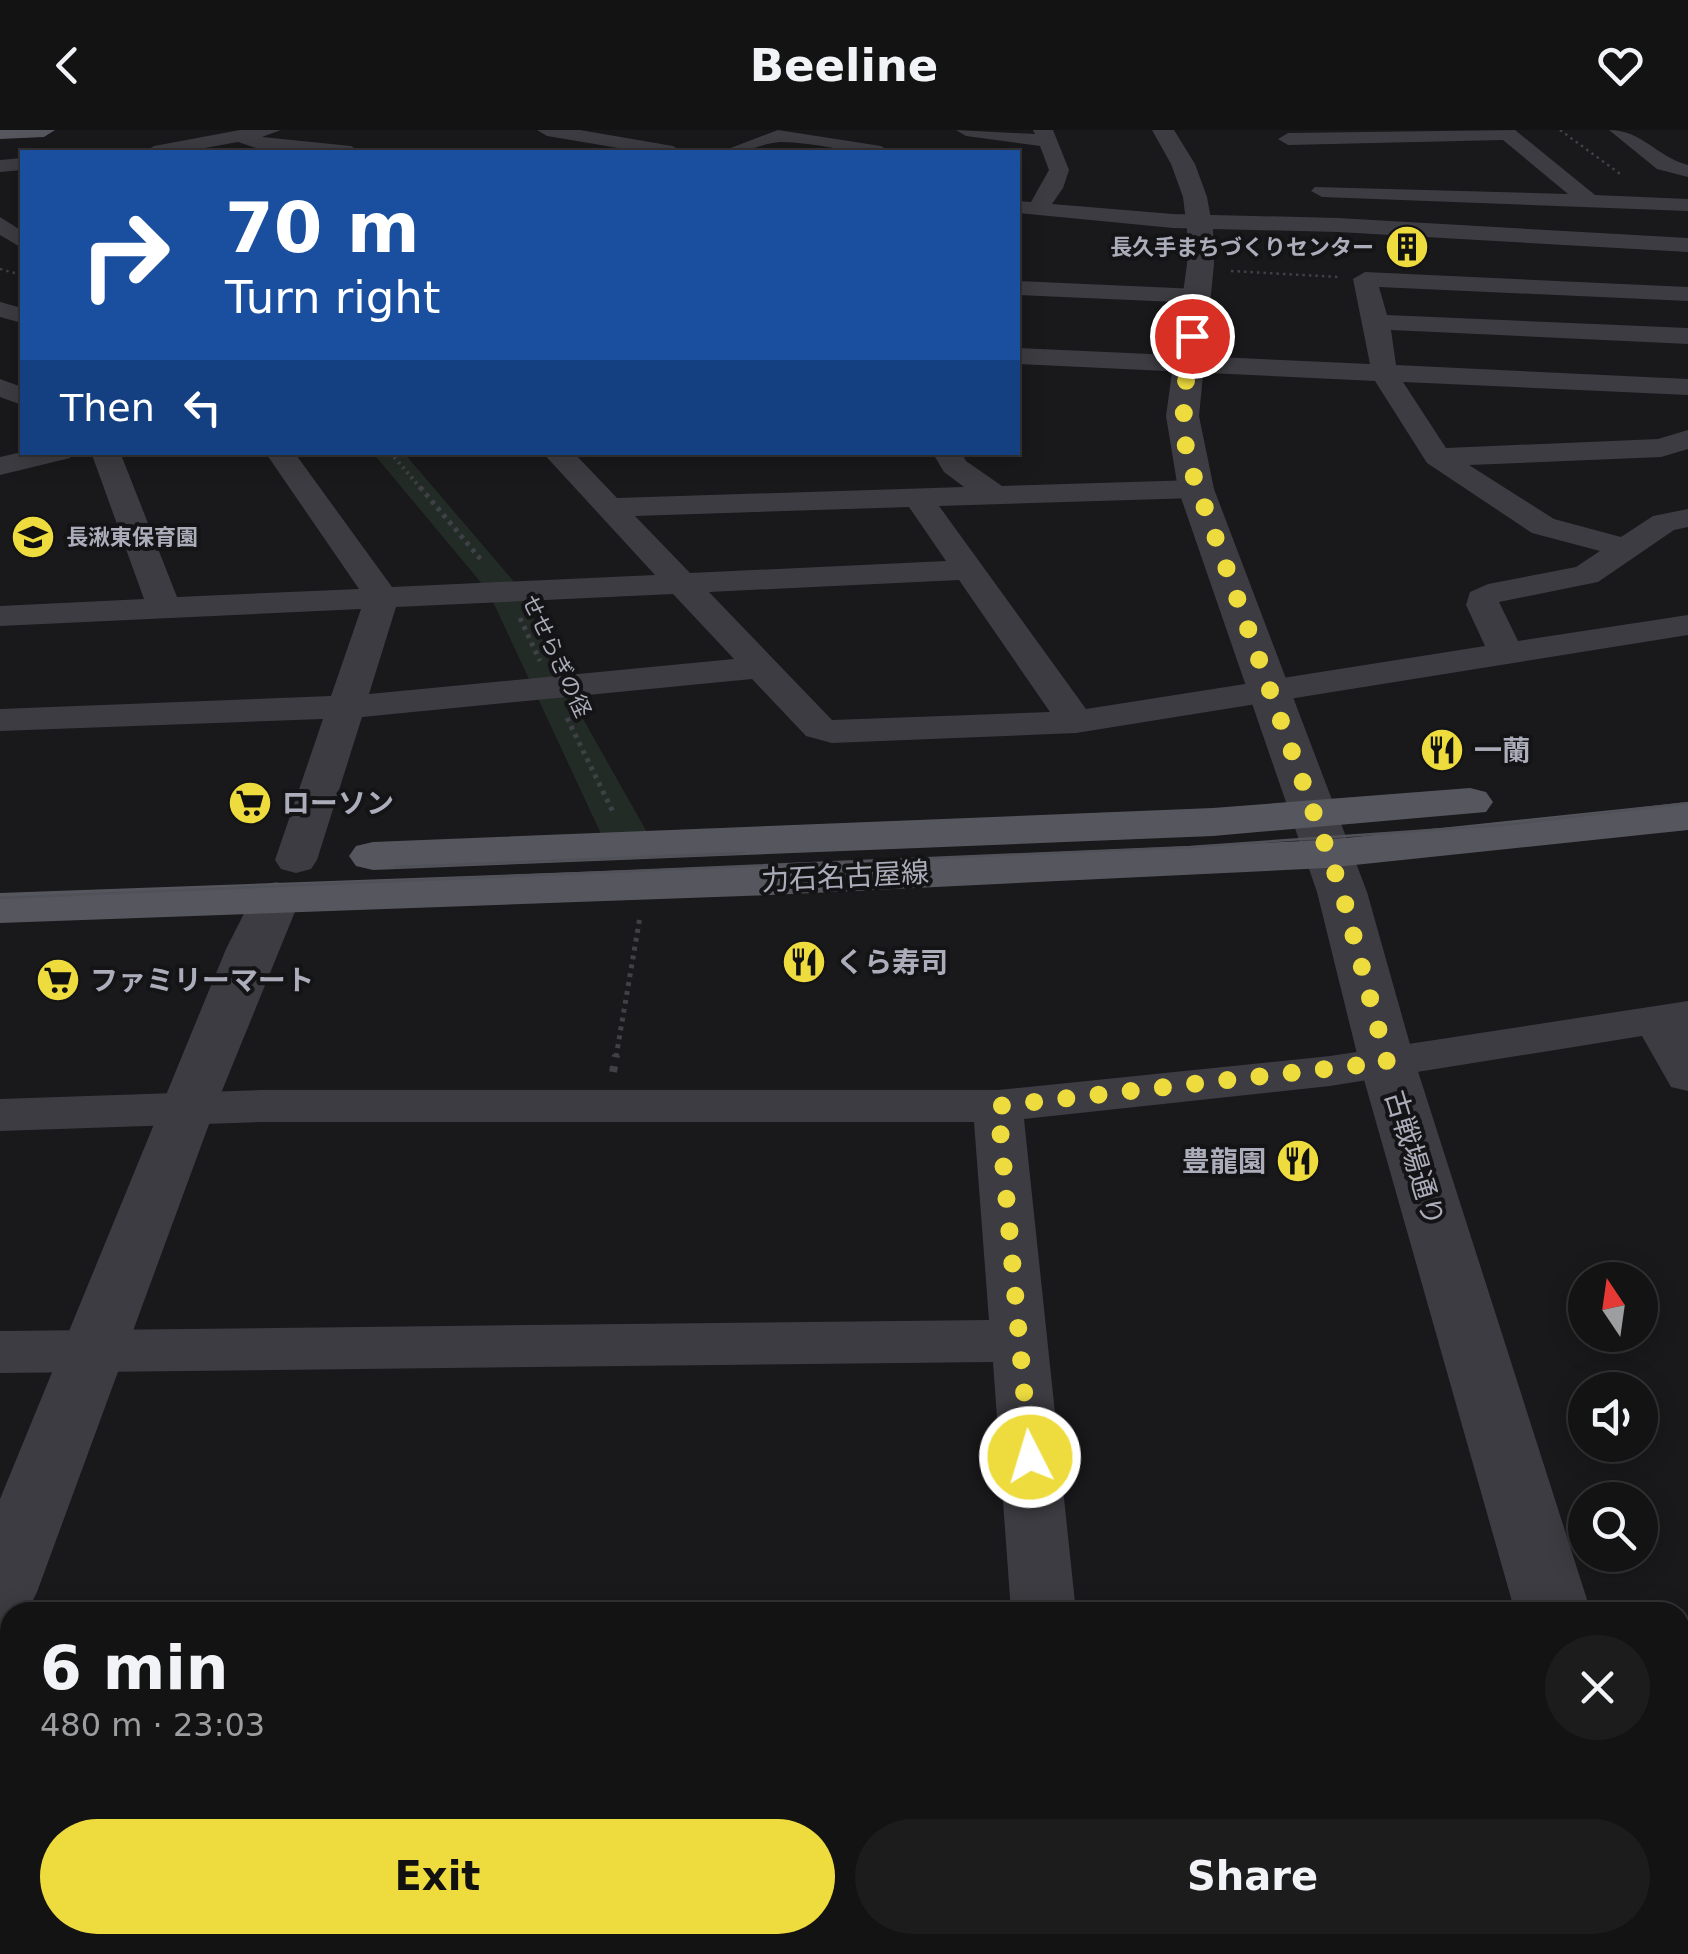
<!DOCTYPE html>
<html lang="en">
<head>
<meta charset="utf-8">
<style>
	body { margin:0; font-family:"DejaVu Sans","Noto Sans JP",sans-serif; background:#1c1c1d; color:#f1f3f6; height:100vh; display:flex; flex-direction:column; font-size:38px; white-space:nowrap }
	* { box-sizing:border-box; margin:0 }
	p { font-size:32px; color:#9d9ea0 }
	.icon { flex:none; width:55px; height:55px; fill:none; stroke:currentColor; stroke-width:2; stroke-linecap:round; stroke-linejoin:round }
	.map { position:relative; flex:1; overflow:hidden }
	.sheet { position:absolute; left:0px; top:1472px; width:1690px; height:352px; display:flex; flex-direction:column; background:#131314; border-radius:30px 30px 0 0; box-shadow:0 5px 25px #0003,0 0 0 2px #323234 }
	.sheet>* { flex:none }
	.guide { position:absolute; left:20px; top:20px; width:1000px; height:305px; border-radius:0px; box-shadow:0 5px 25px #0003,0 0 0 2px #323234; background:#1a4fa0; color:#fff; overflow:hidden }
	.needle { width:65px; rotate:347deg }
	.tools { position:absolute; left:1568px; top:1132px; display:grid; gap:20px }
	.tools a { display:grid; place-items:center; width:90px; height:90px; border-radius:50%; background:#131314; box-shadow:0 5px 25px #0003,0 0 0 2px #323234; font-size:50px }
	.pin { position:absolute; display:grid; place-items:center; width:85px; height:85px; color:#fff; margin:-42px; border:5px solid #fff; border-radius:50%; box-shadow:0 2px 10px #0007 }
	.me { position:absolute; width:110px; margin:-55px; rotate:355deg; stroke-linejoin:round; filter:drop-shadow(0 0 8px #0008) }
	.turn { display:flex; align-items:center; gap:35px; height:210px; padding:0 40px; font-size:45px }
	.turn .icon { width:130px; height:130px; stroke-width:2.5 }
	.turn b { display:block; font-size:70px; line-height:85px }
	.then { display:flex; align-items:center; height:95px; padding:0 40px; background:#0003; gap:20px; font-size:38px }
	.round { display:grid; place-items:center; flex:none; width:105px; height:105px; border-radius:52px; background:#1c1c1d }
	.summary { display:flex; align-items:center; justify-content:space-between; height:170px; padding:0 40px }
	h1 { font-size:60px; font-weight:700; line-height:75px }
	.cta { display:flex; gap:20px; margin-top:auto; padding:20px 40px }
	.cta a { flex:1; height:115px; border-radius:60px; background:#eedc3e; color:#111; font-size:40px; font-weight:700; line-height:115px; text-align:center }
	.cta a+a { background:#1c1c1d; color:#f1f3f6 }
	header { display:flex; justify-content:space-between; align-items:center; height:130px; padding:0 40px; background:#131314; font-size:45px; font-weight:700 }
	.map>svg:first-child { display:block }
	.green { fill:#232b26 }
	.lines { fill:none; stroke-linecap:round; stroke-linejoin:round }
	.path-far3 { stroke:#404047; stroke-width:2.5; stroke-dasharray:2.5 4; stroke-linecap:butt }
	.path-far2 { stroke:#404047; stroke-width:4; stroke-dasharray:2.5 4; stroke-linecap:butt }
	.path-far1 { stroke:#404047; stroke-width:5; stroke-dasharray:4 5; stroke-linecap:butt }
	.path { stroke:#404047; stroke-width:8; stroke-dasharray:6 9; stroke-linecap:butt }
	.minor { fill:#3c3c42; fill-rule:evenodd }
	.tertiary { fill:#3c3c42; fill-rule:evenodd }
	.primary { fill:#56565f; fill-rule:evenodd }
	.tram { stroke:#515159; stroke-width:2.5 }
	.route { stroke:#eedc3e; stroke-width:18; stroke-dasharray:0 32.4 }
	.labels { text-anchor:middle; stroke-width:8; stroke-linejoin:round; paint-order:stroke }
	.far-poi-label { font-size:22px; font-weight:bold; fill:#acadba; stroke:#141416; text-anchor:end }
	.far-street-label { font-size:22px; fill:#acadba; stroke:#141416 }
	.poi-label { font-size:28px; font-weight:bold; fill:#acadba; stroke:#141416; text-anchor:start }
	.street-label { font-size:28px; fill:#acadba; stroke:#141416 }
</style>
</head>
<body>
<header><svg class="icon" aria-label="back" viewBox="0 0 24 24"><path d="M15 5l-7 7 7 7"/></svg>Beeline<svg class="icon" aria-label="heart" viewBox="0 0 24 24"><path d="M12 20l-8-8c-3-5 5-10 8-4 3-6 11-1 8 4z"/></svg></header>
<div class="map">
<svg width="1688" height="1824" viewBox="0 0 1688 1824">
	<rect width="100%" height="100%" fill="#19191b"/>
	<!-- green -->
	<polygon class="green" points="373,323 404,323 521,460 565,557 648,704 602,706 488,461"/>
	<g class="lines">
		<!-- path-far3 -->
		<g class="path-far3">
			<polyline points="1560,0 1623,46"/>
			<polyline points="0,139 22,145"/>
			<polyline points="1231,141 1338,147"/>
		</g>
		<!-- path-far2 -->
		<polyline class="path-far2" points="390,322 422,360"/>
		<!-- path-far1 -->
		<g class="path-far1">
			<polyline points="420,357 483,432"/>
			<polyline points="520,488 540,531"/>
			<polyline points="567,588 614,684"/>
			<polyline points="616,927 640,787"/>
		</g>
		<!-- path -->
		<polyline class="path" points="613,942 616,925"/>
		<!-- minor -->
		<g class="minor">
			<polygon points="240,0 281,0 262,7 351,16 361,22 268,22 238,12 183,22 144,22 154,16"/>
			<polygon points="537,0 580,0 673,16 683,22 642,22 547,6"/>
			<path d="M778,0L881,16L891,22C852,25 817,12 781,12C761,13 747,24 720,22Z"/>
			<polygon points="956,0 1035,4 1033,0 1053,0 1069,40 1063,58 1052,74 1173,84 1338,88 1688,108 1688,122 1338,102 1173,98 1018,83 1018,71 1031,72 1049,40 1040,16 966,6"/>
			<polygon points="1515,0 1595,65 1688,69 1688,81 1322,67 1311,61 1315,57 1568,64 1503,10 1288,15 1278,9 1288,3"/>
			<path d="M1609,0C1642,0 1657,27 1688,35V47L1657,39Z"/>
			<polygon points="22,28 22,40 0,42 0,30"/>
			<polygon points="0,87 22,101 22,118 0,105"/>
			<path d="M1365,142L1688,157V171L1379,157L1387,185L1688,198V214L1391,200L1396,235L1688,249V265L1403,252L1446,318L1658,309L1688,300V319L1661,327L1469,335L1554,389L1621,407L1653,386L1688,379V397L1674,400L1598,452L1499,472L1518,511L1688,485V505L1076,603L832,613L806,606L752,549L362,587L317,730L311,739L296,743L281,739L275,730L323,589L0,601V579L331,566L361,479L0,496V476L144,469L91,322H120L177,467L359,459L265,322H294L392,457L655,445L542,322H573L617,368L964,357L944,342L932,322H961L966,331L1002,356L1196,350L1207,353L1211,359L1207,365L1196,368L939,376L1086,579L1485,516L1466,475L1470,462L1488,454L1576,437L1600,421L1532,403L1427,333L1375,251L1018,234V218L1370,234L1353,149ZM909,377L946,431L690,443L635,386ZM959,450L1050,582L832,590L709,462ZM673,464L734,529L369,564L396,477Z"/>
			<polygon points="1018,151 1198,159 1210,166 1198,173 1018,165"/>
			<polygon points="0,172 22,178 22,193 0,187"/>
			<polygon points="0,249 22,257 22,275 0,267"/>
			<polygon points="22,322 74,322 70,328 0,345 0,327"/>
			<polygon points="1688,871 1688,961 1671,957 1642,906 1330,956 1024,989 1076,1482 1011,1482 993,1232 0,1243 0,1201 989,1190 974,992 262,992 0,1001 0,969 262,960 998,960 1330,926"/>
			<rect x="0" y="1509" width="10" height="58"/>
			<polygon points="1051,1815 1127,1815 1128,1824 1052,1824"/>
		</g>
		<!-- tertiary -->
		<g class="tertiary">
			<polygon points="1152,0 1174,0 1195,34 1207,67 1213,100 1214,134 1199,286 1214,359 1367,762 1415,932 1591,1482 1515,1482 1359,932 1317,762 1178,359 1166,286 1187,134 1187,100 1183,67 1171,34"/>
			<polygon points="276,752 294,756 301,767 215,978 37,1462 27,1482 10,1482 10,1490 0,1493 0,1369 226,819 258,756"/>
			<polygon points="1680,1783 1688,1794 1688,1824 1612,1824 1609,1815 1680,1815"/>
		</g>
		<!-- primary -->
		<g class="primary">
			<polygon points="0,0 55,0 44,7 0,9"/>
			<polygon points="1470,658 1486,662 1493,672 1486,682 1213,706 373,740 356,736 349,726 356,716 373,712 1213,678"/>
			<polygon points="1688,672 1688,700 1326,738 771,765 0,793 0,763 771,735 1326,710"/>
		</g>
		<!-- tram -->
		<g class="tram">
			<polyline points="395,737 744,723"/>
			<polyline points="0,768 1190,717 1502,695 1688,673"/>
		</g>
	</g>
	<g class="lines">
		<!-- route -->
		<path class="route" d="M1030,1327L998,976L1387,932L1342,762L1190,336C1178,292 1186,251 1192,206"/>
	</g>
	<!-- icons -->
	<defs>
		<g id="building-disc" transform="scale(2.25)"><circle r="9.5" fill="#eedc3e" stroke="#141416"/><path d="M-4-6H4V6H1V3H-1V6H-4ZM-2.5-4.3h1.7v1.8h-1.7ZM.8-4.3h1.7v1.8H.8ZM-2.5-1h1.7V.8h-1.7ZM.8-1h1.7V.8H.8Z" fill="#111"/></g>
		<g id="school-disc" transform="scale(2.25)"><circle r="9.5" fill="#eedc3e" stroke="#141416"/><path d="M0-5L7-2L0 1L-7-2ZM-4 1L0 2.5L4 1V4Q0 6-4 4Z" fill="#111"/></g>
		<g id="restaurant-disc" transform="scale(2.25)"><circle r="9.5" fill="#eedc3e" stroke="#141416"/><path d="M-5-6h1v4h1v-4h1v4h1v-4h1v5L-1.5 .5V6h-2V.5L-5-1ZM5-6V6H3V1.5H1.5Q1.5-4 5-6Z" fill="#111"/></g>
		<g id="supermarket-disc" transform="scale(2.25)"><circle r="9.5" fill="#eedc3e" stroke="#141416"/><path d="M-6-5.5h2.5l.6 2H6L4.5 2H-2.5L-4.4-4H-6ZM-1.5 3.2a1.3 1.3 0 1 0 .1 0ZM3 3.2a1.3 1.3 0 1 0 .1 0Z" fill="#111"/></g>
	</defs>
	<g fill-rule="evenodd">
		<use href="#building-disc" x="1407" y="117"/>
		<use href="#school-disc" x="33" y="407"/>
		<use href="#restaurant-disc" x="1442" y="620"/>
		<use href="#supermarket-disc" x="250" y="673"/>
		<use href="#restaurant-disc" x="804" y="832"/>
		<use href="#supermarket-disc" x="58" y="850"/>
		<use href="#restaurant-disc" x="1298" y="1031"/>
	</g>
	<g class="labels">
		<!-- far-poi labels -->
		<g class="far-poi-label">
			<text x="1374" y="125">長久手まちづくりセンター</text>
			<text x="66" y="415" text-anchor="start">長湫東保育園</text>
		</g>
		<!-- far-street labels -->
		<g class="far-street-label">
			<text transform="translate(557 526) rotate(65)" y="8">せせらぎの径</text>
		</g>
		<!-- poi labels -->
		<g class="poi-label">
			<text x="1474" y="630">一蘭</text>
			<text x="282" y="683">ローソン</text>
			<text x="836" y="842">くら寿司</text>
			<text x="90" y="860">ファミリーマート</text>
			<text x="1266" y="1041" text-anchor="end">豊龍園</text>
		</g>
		<!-- street labels -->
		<g class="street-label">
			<text transform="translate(845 746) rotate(-3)" y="10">力石名古屋線</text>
			<text transform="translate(1415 1028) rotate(73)" y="10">古戦場通り</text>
		</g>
	</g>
</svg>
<div class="tools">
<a><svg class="needle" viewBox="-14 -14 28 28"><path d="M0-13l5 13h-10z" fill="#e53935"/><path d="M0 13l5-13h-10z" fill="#9d9ea0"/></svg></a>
<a><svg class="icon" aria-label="sound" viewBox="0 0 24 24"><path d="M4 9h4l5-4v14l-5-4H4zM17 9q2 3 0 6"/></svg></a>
<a><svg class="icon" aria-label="search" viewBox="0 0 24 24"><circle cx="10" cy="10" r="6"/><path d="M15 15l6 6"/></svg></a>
</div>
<div class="pin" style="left:1192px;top:206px;background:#d93025"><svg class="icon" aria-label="arrive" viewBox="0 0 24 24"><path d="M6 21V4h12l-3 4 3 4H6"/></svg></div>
<svg class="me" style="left:1030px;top:1327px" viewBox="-20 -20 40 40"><circle r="17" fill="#eedc3e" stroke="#fff" stroke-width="3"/><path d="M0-11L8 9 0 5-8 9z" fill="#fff"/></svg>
<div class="guide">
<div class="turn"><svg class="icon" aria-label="right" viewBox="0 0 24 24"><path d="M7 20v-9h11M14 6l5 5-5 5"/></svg><div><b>70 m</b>Turn right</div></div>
<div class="then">Then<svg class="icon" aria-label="left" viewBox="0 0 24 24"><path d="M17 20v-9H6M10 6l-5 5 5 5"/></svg></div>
</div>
<section class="sheet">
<div class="summary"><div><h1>6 min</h1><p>480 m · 23:03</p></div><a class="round"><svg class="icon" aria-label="close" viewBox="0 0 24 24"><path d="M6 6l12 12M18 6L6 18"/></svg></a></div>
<div class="cta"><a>Exit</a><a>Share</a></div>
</section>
</div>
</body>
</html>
